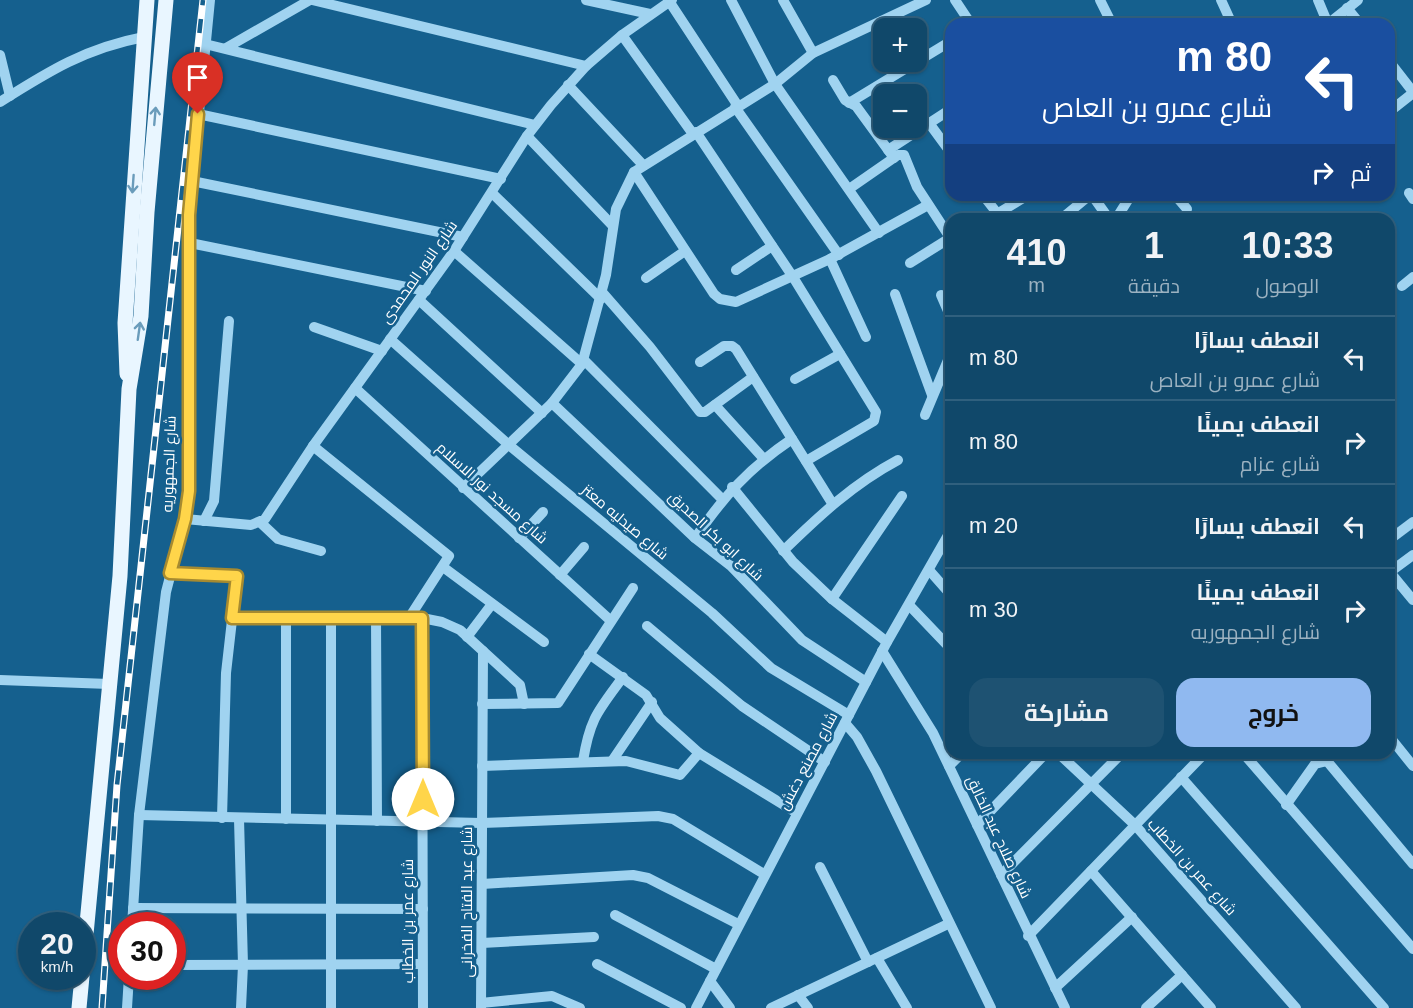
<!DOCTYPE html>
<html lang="ar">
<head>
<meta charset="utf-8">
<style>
	body { margin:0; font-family:Helvetica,Cairo,sans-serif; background:#1e5272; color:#f1f3f6; direction:rtl; height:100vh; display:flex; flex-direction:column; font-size:22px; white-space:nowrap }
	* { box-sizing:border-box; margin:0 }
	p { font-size:20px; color:#9cb2c1 }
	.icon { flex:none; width:33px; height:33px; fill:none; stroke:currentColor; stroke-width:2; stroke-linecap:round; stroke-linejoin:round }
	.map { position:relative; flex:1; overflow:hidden; direction:ltr }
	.side { position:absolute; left:945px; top:213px; width:450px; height:546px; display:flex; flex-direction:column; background:#10486a; border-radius:18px; box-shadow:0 2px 4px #0004,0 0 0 2px #30607e; direction:rtl }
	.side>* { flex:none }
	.hud { position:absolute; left:945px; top:18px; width:450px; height:183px; border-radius:18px; box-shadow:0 2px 4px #0004,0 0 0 2px #30607e; direction:rtl; background:#1a4fa0; color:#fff; overflow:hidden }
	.buttons { position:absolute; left:873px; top:18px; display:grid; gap:12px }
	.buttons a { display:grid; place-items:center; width:54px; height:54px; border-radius:12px; background:#10486a; box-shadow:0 2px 4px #0004,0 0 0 2px #30607e; font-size:30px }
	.speed { position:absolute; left:18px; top:912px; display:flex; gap:12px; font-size:30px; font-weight:700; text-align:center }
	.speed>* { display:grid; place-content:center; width:78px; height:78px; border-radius:50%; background:#10486a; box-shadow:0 2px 4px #0004,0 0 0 2px #30607e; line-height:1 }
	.speed small { font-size:15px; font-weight:400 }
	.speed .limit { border:9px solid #d22; background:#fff; color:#111 }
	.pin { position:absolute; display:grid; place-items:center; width:51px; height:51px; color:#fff; margin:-62px -26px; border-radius:50% 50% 50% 0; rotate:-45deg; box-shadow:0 0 6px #0007 }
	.pin .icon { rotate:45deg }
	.me { position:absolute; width:66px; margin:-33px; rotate:0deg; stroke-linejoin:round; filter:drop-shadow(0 0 4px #0008) }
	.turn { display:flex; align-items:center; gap:21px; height:126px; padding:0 24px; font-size:27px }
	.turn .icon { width:78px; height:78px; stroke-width:2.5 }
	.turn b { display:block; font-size:42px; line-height:51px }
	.then { display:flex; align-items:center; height:57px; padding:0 24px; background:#0003; gap:12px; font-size:22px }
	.eta { display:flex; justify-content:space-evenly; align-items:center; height:102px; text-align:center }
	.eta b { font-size:36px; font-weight:700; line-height:42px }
	.action { display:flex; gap:12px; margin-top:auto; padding:12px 24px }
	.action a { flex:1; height:69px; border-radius:18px; background:#90b9f0; color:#111; font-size:24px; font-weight:700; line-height:69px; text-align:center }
	.action a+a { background:#1e5272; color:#f1f3f6 }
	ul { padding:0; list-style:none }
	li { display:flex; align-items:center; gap:18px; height:84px; padding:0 24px; border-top:2px solid #30607e }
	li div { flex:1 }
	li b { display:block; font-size:22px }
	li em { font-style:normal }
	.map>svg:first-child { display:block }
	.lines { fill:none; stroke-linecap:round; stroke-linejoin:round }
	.minor { stroke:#a0d3f0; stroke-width:10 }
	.major { stroke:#e9f6ff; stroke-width:15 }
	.rail-casing { stroke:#fff; stroke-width:7 }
	.rail { stroke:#15608e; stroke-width:4.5; stroke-dasharray:14; stroke-linecap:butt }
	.oneway { stroke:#6a9cbb }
	.route-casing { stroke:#a68a30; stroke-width:15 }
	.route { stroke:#ffd54a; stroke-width:10 }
	.labels { text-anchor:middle; stroke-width:5; stroke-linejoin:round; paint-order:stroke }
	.street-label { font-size:15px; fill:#fff; stroke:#15608e }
</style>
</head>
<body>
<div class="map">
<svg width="1413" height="1008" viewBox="0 0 1413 1008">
	<rect width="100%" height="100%" fill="#15608e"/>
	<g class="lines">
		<!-- minor -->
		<g class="minor">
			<polyline points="312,0 586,66"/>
			<polyline points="586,0 650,14"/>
			<polyline points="731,0 775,84 879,233"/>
			<polyline points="783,0 813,53"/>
			<polyline points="955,0 971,24"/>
			<polyline points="1100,0 1112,24"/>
			<polyline points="1221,0 1232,24"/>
			<polyline points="1318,0 1328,24"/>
			<polyline points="669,1 738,106"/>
			<polyline points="1347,8 1360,24"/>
			<polyline points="1328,24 1358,0"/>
			<polyline points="622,35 693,134"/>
			<polyline points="205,44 535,125"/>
			<polyline points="226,48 310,0"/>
			<polyline points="0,55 10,96"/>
			<polyline points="1389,61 1413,92"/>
			<polyline points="833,80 845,100 856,106 894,158"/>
			<polyline points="568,85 643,165"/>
			<path d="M0,102C49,71 86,48 144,37"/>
			<polyline points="849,103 951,41"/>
			<polyline points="735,107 839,255"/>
			<polyline points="1389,112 1413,93"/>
			<polyline points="198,114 501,179"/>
			<polyline points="929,123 951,153"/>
			<polyline points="696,132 793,277 876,412 874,421 806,461"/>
			<polyline points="527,136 613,226"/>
			<polyline points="888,150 951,109"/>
			<polyline points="634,172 714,294 720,299 736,302 830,259 928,205"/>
			<polyline points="192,181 463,237"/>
			<polyline points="849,189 898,155 904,155 917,187 951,239"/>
			<polyline points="492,193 601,299"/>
			<polyline points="1409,193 1413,199"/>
			<polyline points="983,195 997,213"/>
			<polyline points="1092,195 1109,219"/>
			<polyline points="1175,195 1187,209"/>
			<polyline points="992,217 1028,195"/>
			<polyline points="1061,219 1090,195"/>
			<polyline points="1116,219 1131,195"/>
			<polyline points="190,243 426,291"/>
			<polyline points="454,251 582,364"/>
			<polyline points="830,259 866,337"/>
			<polyline points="910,263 950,238"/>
			<polyline points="736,270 772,246"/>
			<polyline points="646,278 685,251"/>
			<polyline points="1402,286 1413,277"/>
			<polyline points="602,292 650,347 700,412 705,412 753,377"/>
			<polyline points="895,294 932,395"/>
			<polyline points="941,295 951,318"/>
			<polyline points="419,300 542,413"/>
			<polyline points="314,327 382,351"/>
			<polyline points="390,339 509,445 712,613 771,668 849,715"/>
			<polyline points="584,360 722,499"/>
			<polyline points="700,362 724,346 732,346 736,349 832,503"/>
			<polyline points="795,379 840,354"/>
			<polyline points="355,388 610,620"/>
			<polyline points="552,403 695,538 731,566 802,640 866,682"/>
			<polyline points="715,405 763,458"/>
			<polyline points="925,415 951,353"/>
			<polyline points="313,446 449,556 409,618"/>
			<polyline points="732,487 793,562 832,599 887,642"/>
			<polyline points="463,488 552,403 582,364 606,275 616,209 634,172 775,84 813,53 926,0"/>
			<polyline points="185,519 251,525 265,519 313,446 454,251 527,136 551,105 586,66 622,35 672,0"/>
			<polyline points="204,521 214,501 229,321"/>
			<polyline points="261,523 278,539 321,551"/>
			<polyline points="519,538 543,512"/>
			<path d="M695,538C724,496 749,468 792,439"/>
			<polyline points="1389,540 1413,522"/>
			<path d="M783,551C819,516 853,484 898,460"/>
			<polyline points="443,567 544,642"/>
			<polyline points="929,570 951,595"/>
			<polyline points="1389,571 1413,600"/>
			<polyline points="1390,572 1413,555"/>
			<polyline points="170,573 237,576 226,673 222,818"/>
			<polyline points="560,575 584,547"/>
			<polyline points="832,599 902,496"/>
			<polyline points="909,605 951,649"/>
			<polyline points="376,617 377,821"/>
			<polyline points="232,618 376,617 422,618 442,622 460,630 520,685 524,704"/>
			<polyline points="286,618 286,819"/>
			<polyline points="331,618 331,1008"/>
			<polyline points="422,618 423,1008"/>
			<polyline points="647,626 742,706 825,762"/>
			<polyline points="467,637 492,604"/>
			<polyline points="882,651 933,733 1065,1008"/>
			<polyline points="589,654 646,695 660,718 699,753 797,813"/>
			<polyline points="0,680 109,684"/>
			<polyline points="482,704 558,703 633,588"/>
			<polyline points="845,723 857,737 876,771 991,1008"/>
			<polyline points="1389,736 1413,766"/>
			<polyline points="1058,753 1135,825 1296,1008"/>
			<polyline points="1243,753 1413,949"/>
			<path d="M583,761C590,718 598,711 623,677"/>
			<polyline points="612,761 652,702"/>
			<polyline points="482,766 626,761 680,775 699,753"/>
			<polyline points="949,766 962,753"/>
			<polyline points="1181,777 1384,1008"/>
			<polyline points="1286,805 1315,764 1327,761 1413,864"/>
			<polyline points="139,815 482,823 658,816 673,819 764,874"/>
			<polyline points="239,819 243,965 241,1008"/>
			<polyline points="977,825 1046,753"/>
			<polyline points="820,867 868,962"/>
			<polyline points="1091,871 1211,1008"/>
			<polyline points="1001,875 1122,753"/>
			<polyline points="482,884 633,875 648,878 738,924"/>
			<polyline points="133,908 423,909"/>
			<polyline points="615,915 716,969"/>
			<polyline points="132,926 139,815 166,592 185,519 189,491 189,215 210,0"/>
			<polyline points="1028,936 1205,753"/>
			<polyline points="482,943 594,937"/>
			<polyline points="877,958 907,1008"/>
			<polyline points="597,964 681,1008"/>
			<polyline points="172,965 422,964"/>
			<polyline points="710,981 730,1008"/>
			<polyline points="1055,988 1132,917"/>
			<polyline points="798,995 808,1008"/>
			<polyline points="481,1003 552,996 580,1008"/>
			<polyline points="127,1008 129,976"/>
			<polyline points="481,1008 483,651"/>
			<polyline points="696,1008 887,642 951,530"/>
			<polyline points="771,1008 948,924"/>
			<polyline points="1146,1008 1182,975"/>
		</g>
		<!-- major -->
		<g class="major">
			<polyline points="127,374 125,323 147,0"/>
			<polyline points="79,1008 120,576 129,389 141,316 147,212 166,0"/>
		</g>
		<!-- rail casing -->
		<g class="rail-casing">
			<polyline id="rail" points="102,1008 117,785 203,0"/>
		</g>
		<!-- rail -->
		<use href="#rail" class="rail"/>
	</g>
	<!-- one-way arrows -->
	<defs><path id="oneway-shaft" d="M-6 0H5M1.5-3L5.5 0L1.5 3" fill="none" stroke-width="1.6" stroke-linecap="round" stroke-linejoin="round" transform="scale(1.5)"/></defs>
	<g class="oneway">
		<use href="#oneway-shaft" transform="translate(155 116) rotate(-85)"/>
		<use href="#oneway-shaft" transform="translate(133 184) rotate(94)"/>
		<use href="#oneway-shaft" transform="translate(139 331) rotate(-82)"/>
	</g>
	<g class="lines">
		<!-- route casing -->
		<g class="route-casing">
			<polyline id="route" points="198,114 189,215 189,491 185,519 170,573 237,576 232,618 422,618 423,799"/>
		</g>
		<!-- route -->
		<use href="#route" class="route"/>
	</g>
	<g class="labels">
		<!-- street labels -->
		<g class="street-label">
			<text transform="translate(419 272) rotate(-55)" y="5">شارع النور المحمدى</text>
			<text transform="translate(169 464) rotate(-88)" y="5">شارع الجمهوريه</text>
			<text transform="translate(492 493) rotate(42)" y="5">شارع مسجد نور الاسلام</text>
			<text transform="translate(625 522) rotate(40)" y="5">شارع صيدليه معتز</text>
			<text transform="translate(716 536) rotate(43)" y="5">شارع ابو بكر الصديق</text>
			<text transform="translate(808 761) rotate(-62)" y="5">شارع مصنع دغش</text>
			<text transform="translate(999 837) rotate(65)" y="5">شارع صلاح عبد الخالق</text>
			<text transform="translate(1192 867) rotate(48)" y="5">شارع عمر بن الخطاب</text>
			<text transform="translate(467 902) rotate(-90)" y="5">شارع عبد الفتاح الفخرانى</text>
			<text transform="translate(408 921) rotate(-90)" y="5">شارع عمر بن الخطاب</text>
		</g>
	</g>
</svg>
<div class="buttons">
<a>+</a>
<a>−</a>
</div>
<div class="speed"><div>20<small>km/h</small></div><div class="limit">30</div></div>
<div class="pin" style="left:198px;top:114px;background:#d93025"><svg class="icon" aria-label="arrive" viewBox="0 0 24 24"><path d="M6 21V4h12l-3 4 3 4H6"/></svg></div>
<svg class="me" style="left:423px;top:799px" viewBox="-20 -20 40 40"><circle r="19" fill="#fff"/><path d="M0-13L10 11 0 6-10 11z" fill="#ffd54a"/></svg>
<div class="hud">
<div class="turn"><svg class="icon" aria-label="left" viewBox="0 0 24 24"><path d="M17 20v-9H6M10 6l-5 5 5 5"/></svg><div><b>80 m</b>شارع عمرو بن العاص</div></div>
<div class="then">ثم<svg class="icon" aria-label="right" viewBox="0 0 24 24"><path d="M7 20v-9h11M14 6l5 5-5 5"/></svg></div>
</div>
<section class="side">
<div class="eta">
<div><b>10:33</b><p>الوصول</p></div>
<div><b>1</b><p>دقيقة</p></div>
<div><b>410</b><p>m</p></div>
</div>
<ul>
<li><svg class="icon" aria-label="left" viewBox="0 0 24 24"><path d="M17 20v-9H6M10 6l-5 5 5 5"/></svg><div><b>انعطف يسارًا</b><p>شارع عمرو بن العاص</p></div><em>80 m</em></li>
<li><svg class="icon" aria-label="right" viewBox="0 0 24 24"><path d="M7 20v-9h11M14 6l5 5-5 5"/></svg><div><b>انعطف يمينًا</b><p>شارع عزام</p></div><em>80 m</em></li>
<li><svg class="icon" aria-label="left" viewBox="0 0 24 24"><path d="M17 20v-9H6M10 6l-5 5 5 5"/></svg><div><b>انعطف يسارًا</b></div><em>20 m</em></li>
<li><svg class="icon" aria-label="right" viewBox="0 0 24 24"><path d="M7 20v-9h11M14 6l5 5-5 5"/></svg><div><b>انعطف يمينًا</b><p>شارع الجمهوريه</p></div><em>30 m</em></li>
</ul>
<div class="action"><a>خروج</a><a>مشاركة</a></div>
</section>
</div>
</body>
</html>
